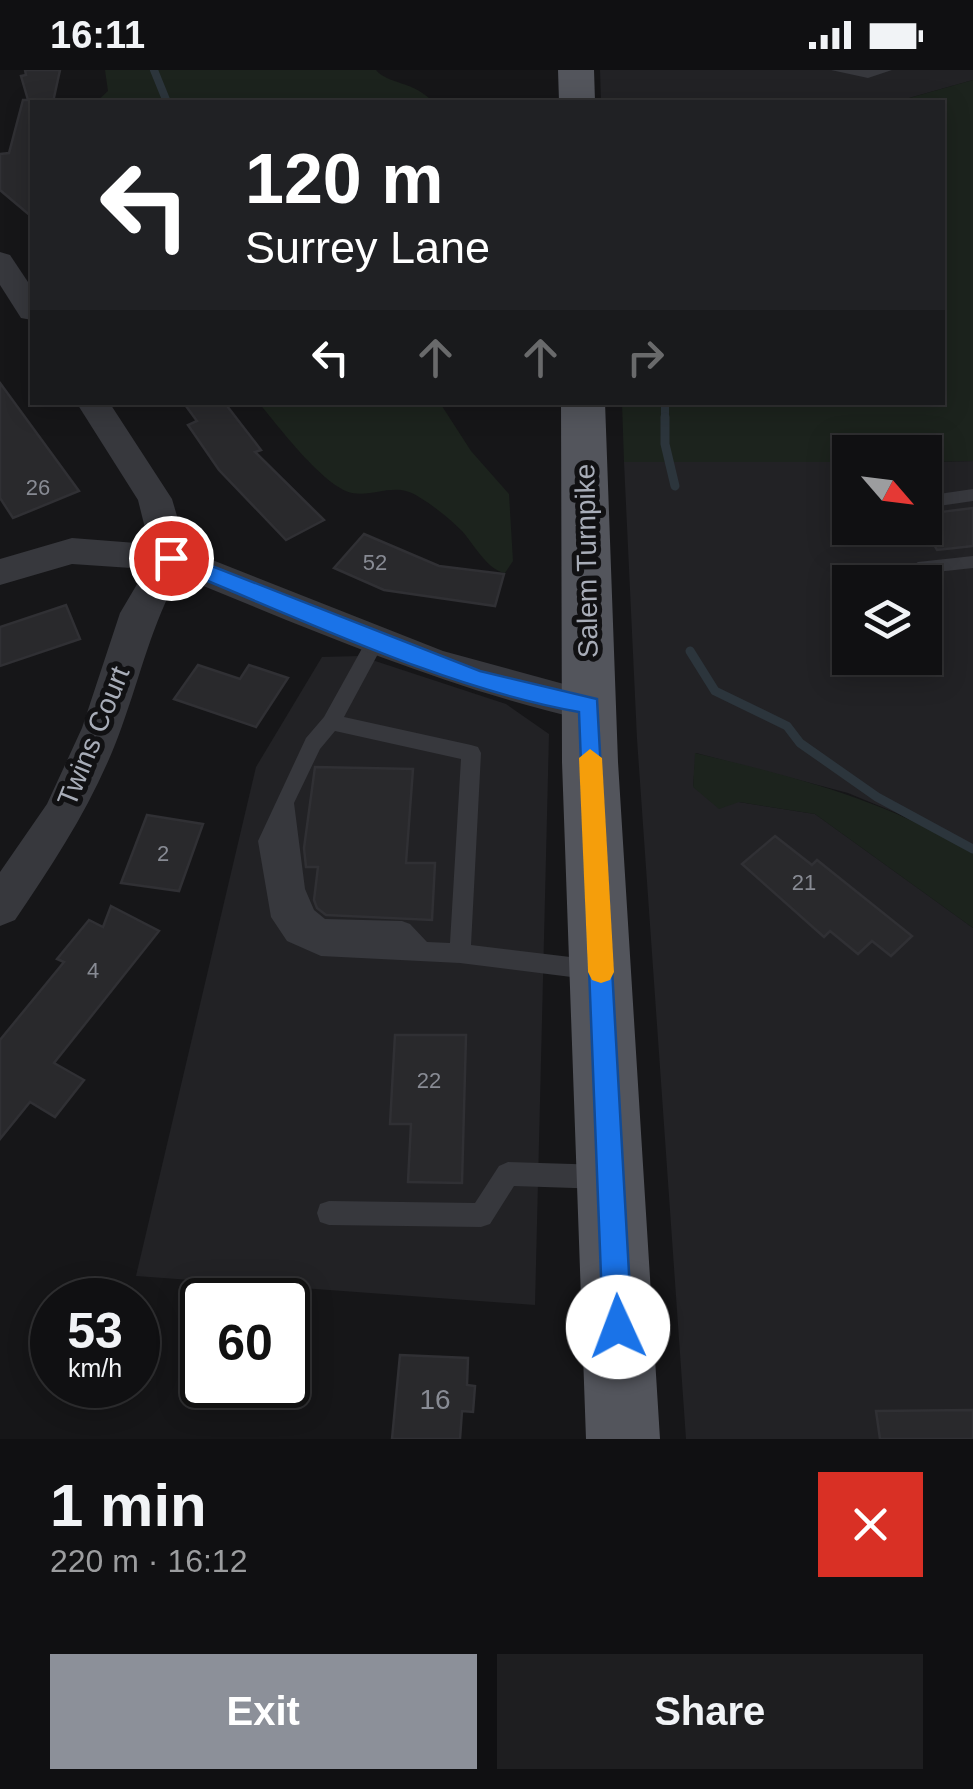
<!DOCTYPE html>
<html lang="en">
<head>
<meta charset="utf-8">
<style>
	body { margin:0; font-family:Arial,sans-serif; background:#1e1e20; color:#f1f3f6; height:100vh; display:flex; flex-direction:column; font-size:38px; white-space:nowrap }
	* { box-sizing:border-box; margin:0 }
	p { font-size:32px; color:#9c9d9f }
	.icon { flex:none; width:55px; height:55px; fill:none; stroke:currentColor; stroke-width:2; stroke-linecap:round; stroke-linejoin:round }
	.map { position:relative; height:1369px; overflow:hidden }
	.details { display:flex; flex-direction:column; background:#101012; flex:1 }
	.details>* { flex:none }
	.top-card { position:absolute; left:30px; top:30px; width:915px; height:305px; border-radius:0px; box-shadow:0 5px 25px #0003,0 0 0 2px #303032; background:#202124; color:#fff; overflow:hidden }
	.needle { width:65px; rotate:118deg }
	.tools { position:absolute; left:832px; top:365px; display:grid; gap:20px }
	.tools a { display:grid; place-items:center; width:110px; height:110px; border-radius:0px; background:#101012; box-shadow:0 5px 25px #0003,0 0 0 2px #303032; font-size:50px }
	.speed { position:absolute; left:30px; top:1208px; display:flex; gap:20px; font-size:50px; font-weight:700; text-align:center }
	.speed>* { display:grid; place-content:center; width:130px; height:130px; border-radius:50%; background:#101012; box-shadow:0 5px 25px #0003,0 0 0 2px #303032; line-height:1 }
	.speed small { font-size:25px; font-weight:400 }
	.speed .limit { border:5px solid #111; border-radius:15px; background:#fff; color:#111 }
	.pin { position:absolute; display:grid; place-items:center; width:85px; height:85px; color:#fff; margin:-42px; border:5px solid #fff; border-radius:50%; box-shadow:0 2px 10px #0007 }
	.me { position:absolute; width:110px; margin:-55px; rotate:358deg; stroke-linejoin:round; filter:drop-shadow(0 0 8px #0008) }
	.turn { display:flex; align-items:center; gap:35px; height:210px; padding:0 50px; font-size:45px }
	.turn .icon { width:130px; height:130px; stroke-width:2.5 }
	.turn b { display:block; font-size:70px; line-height:85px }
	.lanes { display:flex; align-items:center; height:95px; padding:0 50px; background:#0003; justify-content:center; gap:50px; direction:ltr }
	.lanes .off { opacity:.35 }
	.round { display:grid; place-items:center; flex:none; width:105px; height:105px; border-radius:0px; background:#1e1e20 }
	.overview { display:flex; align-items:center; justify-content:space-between; height:170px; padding:0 50px }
	h1 { font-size:60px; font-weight:600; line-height:75px }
	.button { display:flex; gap:20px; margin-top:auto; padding:20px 50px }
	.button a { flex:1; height:115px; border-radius:0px; background:#8c9099; color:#fff; font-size:40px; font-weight:600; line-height:115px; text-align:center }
	.button a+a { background:#1e1e20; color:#f1f3f6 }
	.status { display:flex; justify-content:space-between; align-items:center; height:70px; padding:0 50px; background:#101012; direction:ltr }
	.status svg { height:28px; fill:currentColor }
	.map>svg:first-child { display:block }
	.built { fill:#222225; fill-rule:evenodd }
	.green { fill:#1c231d }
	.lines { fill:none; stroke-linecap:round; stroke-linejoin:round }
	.stream-far1 { stroke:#2c353c; stroke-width:8 }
	.stream { stroke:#2c353c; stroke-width:9 }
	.building { fill:#29292c; stroke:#303034; stroke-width:2.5 }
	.lane { fill:#37383d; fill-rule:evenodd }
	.street { fill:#37383d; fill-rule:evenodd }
	.primary { fill:#53555c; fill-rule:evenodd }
	.route { fill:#1a73e8; stroke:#114b97; stroke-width:2.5 }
	.slow { fill:#f59e0b }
	.labels { text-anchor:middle; stroke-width:10; stroke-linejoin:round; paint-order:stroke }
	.number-label { font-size:22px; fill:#888b94 }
	.street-label { font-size:28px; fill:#a8adb8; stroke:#111113 }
	.near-number-label { font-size:28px; fill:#888b94 }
</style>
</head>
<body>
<div class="status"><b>16:11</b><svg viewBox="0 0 49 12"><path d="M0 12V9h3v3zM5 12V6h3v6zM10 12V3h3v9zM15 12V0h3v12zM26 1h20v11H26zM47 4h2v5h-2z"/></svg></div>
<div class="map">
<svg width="973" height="1369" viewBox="0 0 973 1369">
	<rect width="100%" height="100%" fill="#161618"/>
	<!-- built -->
	<g class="built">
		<polygon points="600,0 973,0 973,10 895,32 601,32"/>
		<path d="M973,391V784L899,744L848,723L696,683L693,716L739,732L815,744L973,858V1369H686L637,669L624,392H850V458H925V392ZM850,512H925V588H850Z"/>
		<polygon points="360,586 506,634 549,664 535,1235 136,1206 256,697 322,587"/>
	</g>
	<!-- green -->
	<g class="green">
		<path d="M105,0H376C387,14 414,11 433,32H96L108,21Z"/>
		<polygon points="973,10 973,391 925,392 925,382 850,382 850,392 624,392 622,333 942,332 942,32 895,32"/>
		<path d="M259,333H440L471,381L509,424L513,491L505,503C487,500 474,474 462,461C450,449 434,436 419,427C395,411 376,427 352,423C324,417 278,356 259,333Z"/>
		<path d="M695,683C792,706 888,730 973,784V858L815,744L739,732L719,739L693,717Z"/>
	</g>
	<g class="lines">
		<!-- stream-far1 -->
		<g class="stream-far1">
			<polyline points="154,0 167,32"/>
			<polyline points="665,332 665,349"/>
		</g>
		<!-- stream -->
		<g class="stream">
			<polyline points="665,347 665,374 675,416"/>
			<polyline points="690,581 715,621 787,656 800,673 877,727 973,779"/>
		</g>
	</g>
	<!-- building -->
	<g class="building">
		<polygon points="25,0 60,0 53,32 32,32 32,147 0,120 0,84 9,83 23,30 28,30 21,6 26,5"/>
		<polygon points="0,313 79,421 13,448 0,428"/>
		<polygon points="183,332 224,332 261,380 255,382 324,450 286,470 219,400 188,355 197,351"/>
		<polygon points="973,438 973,476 937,480 925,458 925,444"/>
		<polygon points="364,464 439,496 504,504 495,536 384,520 334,498"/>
		<polygon points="66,535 80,569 0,596 0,557"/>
		<polygon points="198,595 240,609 249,595 288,608 256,657 174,629"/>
		<polygon points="315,697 413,699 406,793 435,793 432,850 326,845 317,838 314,830 318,797 306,797 304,778"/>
		<polygon points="147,745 203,754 179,821 121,813"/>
		<polygon points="775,766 812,795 817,790 912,866 891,886 872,871 858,884 830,861 824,867 742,794"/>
		<polygon points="111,836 159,861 54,993 84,1010 55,1047 30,1032 0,1069 0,970 64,892 57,889 89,850 103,857"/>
		<polygon points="395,965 466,965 462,1113 408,1112 411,1054 390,1054"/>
		<polygon points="400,1285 468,1288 467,1315 475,1316 473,1342 462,1341 460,1369 392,1369"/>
		<polygon points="973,1340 973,1369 880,1369 876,1341"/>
	</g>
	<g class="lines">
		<!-- lane -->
		<g class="lane">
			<polygon points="831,0 892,0 868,8"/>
			<polygon points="973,419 973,431 925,438 925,426"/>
			<polygon points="973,486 973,498 918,504 909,498 918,492"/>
			<path d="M377,562L386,569L344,647L471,675L478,677L481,683L471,875L595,890L603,893L606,900L603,907L595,910L460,893L321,886L287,871L271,847L258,771L306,668L324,647L370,564ZM335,661L461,689L450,873L427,872L410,854L402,851L325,849L314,840L305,819L294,733L320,679Z"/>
			<polygon points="508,1092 604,1095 613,1099 616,1107 613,1115 604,1119 514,1116 490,1154 481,1157 329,1155 320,1152 317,1143 320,1134 329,1131 475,1133 499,1096"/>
		</g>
		<!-- street -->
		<g class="street">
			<polygon points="0,182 10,185 32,218 32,250 21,248 0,215"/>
			<path d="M76,332H109L172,429L187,480L443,581L604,625L609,636L604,647L590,651C447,619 314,561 179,506C152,553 141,604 122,656C97,727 57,788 15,850L0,856V802L47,734L82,658L120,543L146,499L72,494L0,515V489L72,468L149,474L138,430Z"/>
		</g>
		<!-- primary -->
		<g class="primary">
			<polygon points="558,0 594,0 595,32 559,32"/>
			<polygon points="561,332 605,332 618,692 660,1369 586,1369 562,692"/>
		</g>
	</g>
	<!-- route -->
	<path class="route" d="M171,480L480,601L597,629L632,1257L628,1267L618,1272L607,1267L603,1257L579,642C439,617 296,546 164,493L161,488Z"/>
	<!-- slow -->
	<polygon class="slow" points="590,679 602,688 614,902 610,910 601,913 592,910 588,902 579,688"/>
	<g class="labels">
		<!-- number labels -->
		<g class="number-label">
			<text x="38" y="425">26</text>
			<text x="375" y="500">52</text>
			<text x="163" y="791">2</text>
			<text x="804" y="820">21</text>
			<text x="93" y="908">4</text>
			<text x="429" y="1018">22</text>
		</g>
		<!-- street labels -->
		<g class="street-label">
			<text transform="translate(586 491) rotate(-91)" y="10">Salem Turnpike</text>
			<text transform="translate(93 666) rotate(-68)" y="10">Twins Court</text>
		</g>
		<!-- near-number labels -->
		<g class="near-number-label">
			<text x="435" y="1339">16</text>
		</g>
	</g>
</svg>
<div class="tools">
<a><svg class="needle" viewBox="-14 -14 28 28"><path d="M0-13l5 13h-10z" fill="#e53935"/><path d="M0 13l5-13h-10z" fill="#9c9d9f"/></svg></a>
<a><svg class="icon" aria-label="layers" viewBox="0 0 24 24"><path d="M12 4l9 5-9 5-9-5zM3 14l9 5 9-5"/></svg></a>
</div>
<div class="speed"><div>53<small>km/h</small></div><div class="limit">60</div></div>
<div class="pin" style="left:171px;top:488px;background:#d93025"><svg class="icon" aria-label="arrive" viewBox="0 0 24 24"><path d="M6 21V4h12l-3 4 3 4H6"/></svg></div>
<svg class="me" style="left:618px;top:1257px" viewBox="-20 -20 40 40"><circle r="19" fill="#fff"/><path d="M0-13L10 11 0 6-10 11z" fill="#1a73e8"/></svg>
<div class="top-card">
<div class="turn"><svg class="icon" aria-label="left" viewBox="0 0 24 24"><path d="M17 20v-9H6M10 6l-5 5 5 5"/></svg><div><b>120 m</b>Surrey Lane</div></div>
<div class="lanes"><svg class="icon" aria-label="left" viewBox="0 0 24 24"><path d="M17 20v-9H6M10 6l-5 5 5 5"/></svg><svg class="icon off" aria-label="ahead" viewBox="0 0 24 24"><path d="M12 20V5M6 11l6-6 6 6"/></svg><svg class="icon off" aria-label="ahead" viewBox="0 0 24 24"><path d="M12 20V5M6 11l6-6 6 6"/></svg><svg class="icon off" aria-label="right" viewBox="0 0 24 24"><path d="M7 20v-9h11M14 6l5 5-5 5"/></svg></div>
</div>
</div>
<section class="details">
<div class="overview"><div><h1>1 min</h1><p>220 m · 16:12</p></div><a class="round" style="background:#d93025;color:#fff"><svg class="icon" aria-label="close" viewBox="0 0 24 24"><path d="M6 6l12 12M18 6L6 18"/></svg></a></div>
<div class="button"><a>Exit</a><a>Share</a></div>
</section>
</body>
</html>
